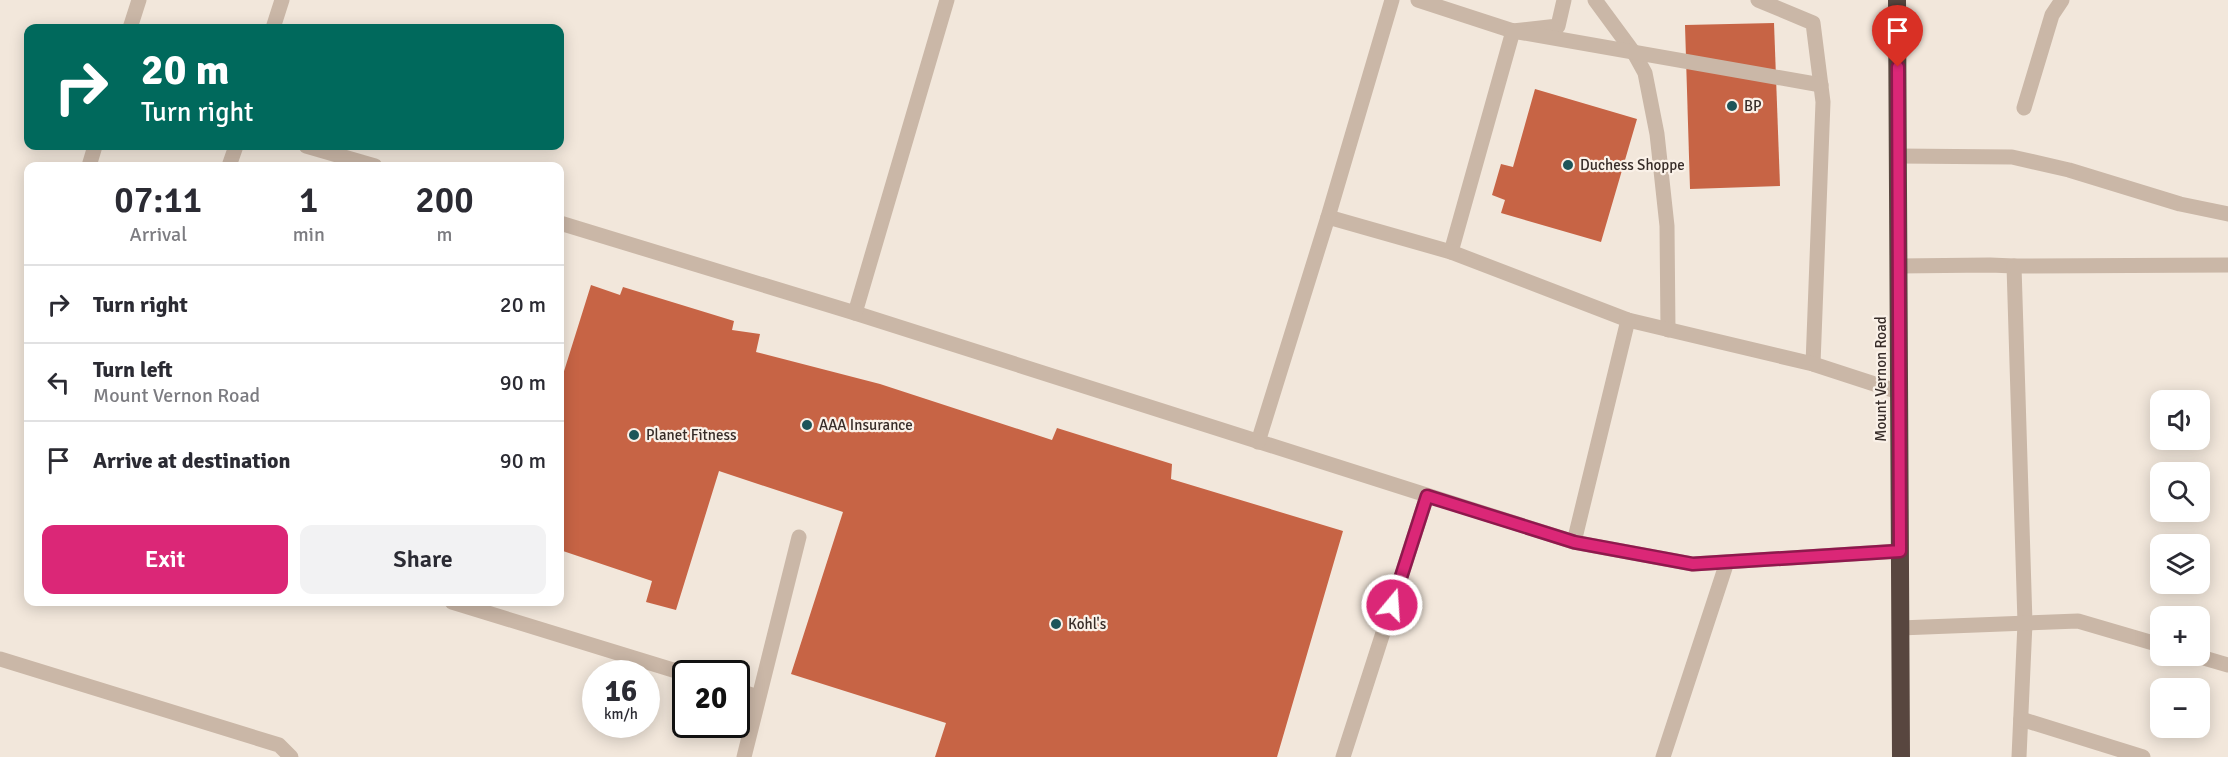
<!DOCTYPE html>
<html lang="en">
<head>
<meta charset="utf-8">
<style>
	body { margin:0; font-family:Signika,sans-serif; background:#f2f2f3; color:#2b2b33; height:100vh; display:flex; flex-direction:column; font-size:22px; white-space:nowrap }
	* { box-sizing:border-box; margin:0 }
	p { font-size:20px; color:#7c7c81 }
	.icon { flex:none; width:33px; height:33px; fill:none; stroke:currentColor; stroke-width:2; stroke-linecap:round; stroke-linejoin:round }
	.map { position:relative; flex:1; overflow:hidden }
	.panel { position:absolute; left:24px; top:162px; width:540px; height:444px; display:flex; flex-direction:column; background:#fff; border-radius:12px; box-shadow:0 3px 15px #0003 }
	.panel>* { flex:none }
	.banner { position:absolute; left:24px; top:24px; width:540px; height:126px; border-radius:12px; box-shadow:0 3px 15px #0003; background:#00695c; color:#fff; overflow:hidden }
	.controls { position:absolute; left:2150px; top:390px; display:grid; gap:12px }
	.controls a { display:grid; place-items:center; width:60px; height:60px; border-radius:12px; background:#fff; box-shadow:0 3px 15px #0003; font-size:30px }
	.speed { position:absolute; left:582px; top:660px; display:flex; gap:12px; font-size:30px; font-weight:700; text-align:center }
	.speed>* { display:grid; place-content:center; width:78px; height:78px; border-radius:50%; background:#fff; box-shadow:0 3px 15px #0003; line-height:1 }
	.speed small { font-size:15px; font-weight:400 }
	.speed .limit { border:3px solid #111; border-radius:9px; background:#fff; color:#111 }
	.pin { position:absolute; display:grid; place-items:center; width:51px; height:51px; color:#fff; margin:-62px -26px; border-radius:50% 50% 50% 0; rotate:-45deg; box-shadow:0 0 6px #0007 }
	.pin .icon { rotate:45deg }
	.me { position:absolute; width:66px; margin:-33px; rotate:18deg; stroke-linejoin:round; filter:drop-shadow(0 0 4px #0008) }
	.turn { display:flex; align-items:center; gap:21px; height:126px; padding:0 18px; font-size:27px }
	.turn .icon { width:78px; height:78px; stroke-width:2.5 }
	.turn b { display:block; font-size:42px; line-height:51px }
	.eta { display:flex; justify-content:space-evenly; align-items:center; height:102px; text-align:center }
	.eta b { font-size:36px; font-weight:600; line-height:42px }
	.cta { display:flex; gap:12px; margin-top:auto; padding:12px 18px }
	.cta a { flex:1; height:69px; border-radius:12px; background:#db2777; color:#fff; font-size:24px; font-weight:600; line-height:69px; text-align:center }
	.cta a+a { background:#f2f2f3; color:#2b2b33 }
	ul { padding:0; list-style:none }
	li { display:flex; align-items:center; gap:18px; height:78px; padding:0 18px; border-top:2px solid #e1e1e2 }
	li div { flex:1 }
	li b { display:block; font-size:22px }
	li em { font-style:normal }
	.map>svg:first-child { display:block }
	.building { fill:#c76445 }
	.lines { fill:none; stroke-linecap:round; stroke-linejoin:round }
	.lane { stroke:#cab7a7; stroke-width:15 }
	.highway { stroke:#58463f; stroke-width:18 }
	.route-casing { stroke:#8e194d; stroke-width:15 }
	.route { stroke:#db2777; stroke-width:10 }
	.poi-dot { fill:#1d5559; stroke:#faf1e8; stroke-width:2 }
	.labels { text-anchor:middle; stroke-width:4.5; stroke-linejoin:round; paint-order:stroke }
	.poi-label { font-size:15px; fill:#372c28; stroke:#faf1e8; text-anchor:start }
	.street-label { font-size:15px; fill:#372c28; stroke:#faf1e8 }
</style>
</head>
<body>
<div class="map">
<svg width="2228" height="757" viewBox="0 0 2228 757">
	<rect width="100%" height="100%" fill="#f2e7db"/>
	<!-- building -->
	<g class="building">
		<polygon points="1774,23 1780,186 1690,189 1685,25"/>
		<polygon points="1535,89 1637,119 1601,242 1501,213 1505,200 1492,195 1501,164 1513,167"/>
		<polygon points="591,285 620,295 623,287 734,321 732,330 760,334 756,352 880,384 1052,440 1057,428 1172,464 1171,479 1343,531 1277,757 935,757 946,723 791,674 843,512 719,471 676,610 646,602 652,581 560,550 560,384"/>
	</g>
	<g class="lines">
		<!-- lane -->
		<g class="lane">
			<polyline points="1418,0 1513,31 1558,26 1564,0"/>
			<polyline points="1595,0 1634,53 1645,73 1657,134 1667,226 1668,330"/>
			<polyline points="1758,0 1813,23 1823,102 1813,364"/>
			<polyline points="130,28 139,0"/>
			<polyline points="273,28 282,0"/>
			<polyline points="2024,108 2052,15 2062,0"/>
			<polyline points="306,146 375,166"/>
			<polyline points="1898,156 2012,157 2069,170 2180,204 2228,214"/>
			<polyline points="89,166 95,146"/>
			<polyline points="229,166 236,146"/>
			<polyline points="1328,217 1451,252 1513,31 1821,85"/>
			<polyline points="560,223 855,313 1574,542 1693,564 1900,551"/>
			<polyline points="1451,252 1628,320 1813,364 1899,392"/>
			<polyline points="1899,266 1990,265 2014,266 2025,623 2019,757"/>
			<polyline points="2014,266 2228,265"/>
			<polyline points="855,313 947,0"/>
			<polyline points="1258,442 1328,217 1392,0"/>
			<polyline points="1574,542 1628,320"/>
			<polyline points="452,602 686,674"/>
			<polyline points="1900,628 2078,621 2160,645"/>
			<polyline points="2197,656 2228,665"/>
			<polyline points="0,659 279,745 291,757"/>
			<polyline points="736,690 758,697"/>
			<polyline points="2021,719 2143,757"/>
			<polyline points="744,757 799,537"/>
			<polyline points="1343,757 1427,496"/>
			<polyline points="1663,757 1727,562"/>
		</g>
		<!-- highway -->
		<polyline class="highway" points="1897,0 1901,757"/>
	</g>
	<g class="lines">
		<!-- route casing -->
		<g class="route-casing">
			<polyline id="route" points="1392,605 1427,496 1574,542 1693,564 1900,551 1898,67"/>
		</g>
		<!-- route -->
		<use href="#route" class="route"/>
	</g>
	<!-- markers -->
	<g class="poi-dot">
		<circle cx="1732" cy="106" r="6"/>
		<circle cx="1568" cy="165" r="6"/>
		<circle cx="807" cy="425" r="6"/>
		<circle cx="634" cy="435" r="6"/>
		<circle cx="1056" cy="624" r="6"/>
	</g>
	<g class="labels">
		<!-- poi labels -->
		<g class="poi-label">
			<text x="1744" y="111">BP</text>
			<text x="1580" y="170">Duchess Shoppe</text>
			<text x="819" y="430">AAA Insurance</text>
			<text x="646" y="440">Planet Fitness</text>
			<text x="1068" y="629">Kohl's</text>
		</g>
		<!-- street labels -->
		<g class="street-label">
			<text transform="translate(1881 379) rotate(-90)" y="5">Mount Vernon Road</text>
		</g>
	</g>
</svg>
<div class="controls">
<a><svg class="icon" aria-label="sound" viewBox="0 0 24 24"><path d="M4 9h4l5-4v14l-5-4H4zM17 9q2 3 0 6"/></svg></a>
<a><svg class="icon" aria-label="search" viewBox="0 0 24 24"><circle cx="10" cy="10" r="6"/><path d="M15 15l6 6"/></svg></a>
<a><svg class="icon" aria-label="layers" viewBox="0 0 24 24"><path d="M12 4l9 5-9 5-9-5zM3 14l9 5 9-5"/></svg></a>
<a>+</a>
<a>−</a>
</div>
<div class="speed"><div>16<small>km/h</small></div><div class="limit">20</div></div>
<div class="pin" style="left:1898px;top:67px;background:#d93025"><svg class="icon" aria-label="arrive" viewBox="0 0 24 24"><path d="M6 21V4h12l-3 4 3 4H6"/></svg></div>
<svg class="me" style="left:1392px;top:605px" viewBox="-20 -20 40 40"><circle r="17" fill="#db2777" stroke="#fff" stroke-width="3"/><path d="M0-11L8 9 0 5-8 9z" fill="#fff"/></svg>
<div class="banner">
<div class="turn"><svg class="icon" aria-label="right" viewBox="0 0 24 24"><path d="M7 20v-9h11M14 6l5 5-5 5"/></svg><div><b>20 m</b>Turn right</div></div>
</div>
<section class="panel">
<div class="eta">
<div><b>07:11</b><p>Arrival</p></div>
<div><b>1</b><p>min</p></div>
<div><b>200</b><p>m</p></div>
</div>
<ul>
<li><svg class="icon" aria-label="right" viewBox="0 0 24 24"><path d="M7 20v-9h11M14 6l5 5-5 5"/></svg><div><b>Turn right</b></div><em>20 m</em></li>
<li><svg class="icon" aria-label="left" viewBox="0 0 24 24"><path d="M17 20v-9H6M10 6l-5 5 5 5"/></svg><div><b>Turn left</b><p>Mount Vernon Road</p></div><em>90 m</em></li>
<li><svg class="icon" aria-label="arrive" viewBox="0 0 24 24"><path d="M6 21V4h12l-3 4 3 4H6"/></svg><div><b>Arrive at destination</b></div><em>90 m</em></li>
</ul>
<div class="cta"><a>Exit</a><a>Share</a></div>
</section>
</div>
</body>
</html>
